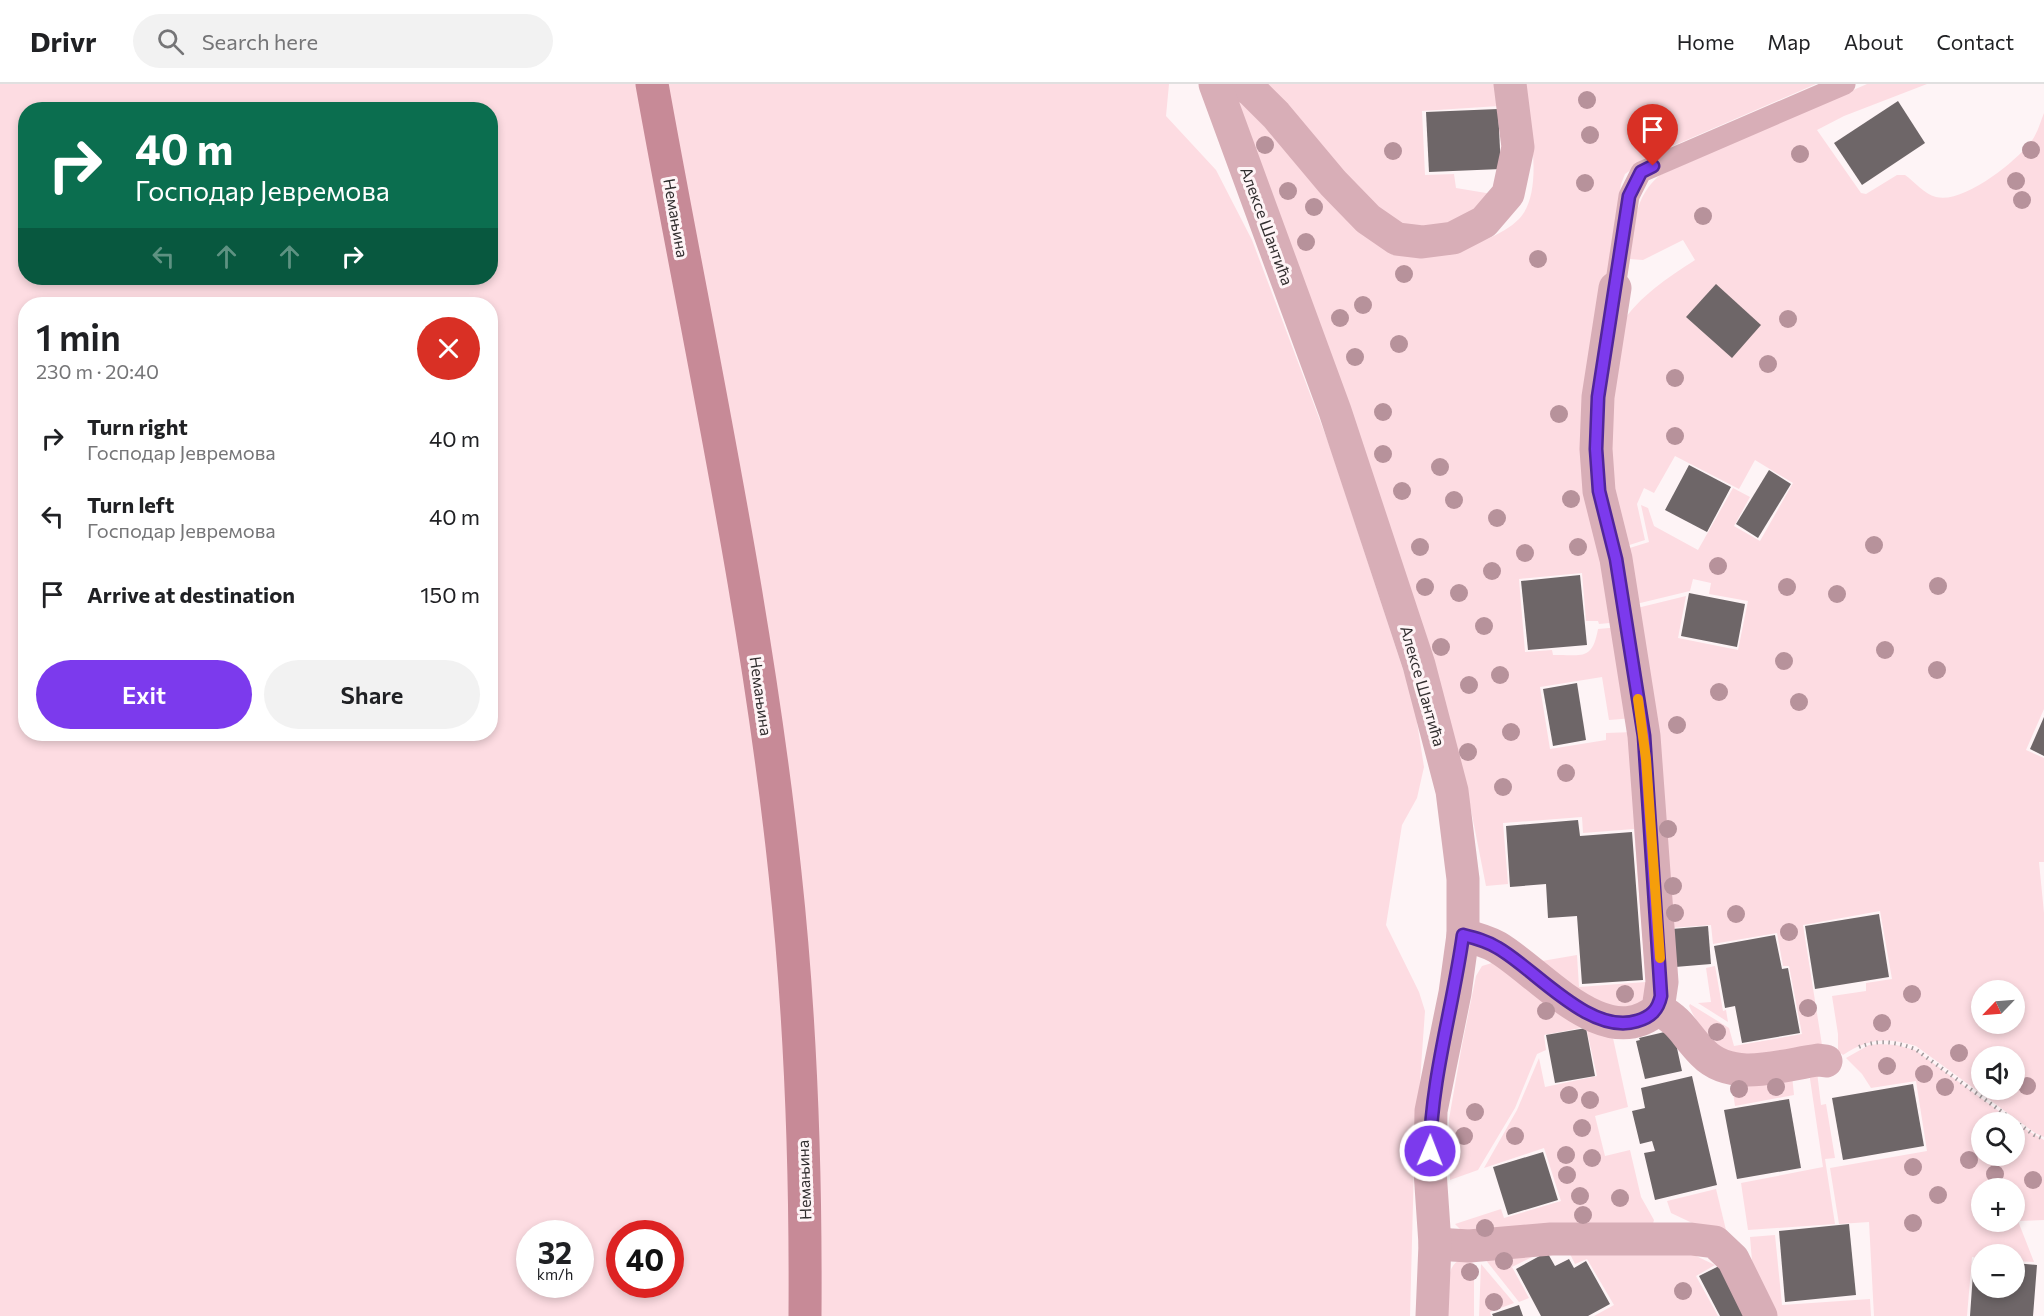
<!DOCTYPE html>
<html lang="en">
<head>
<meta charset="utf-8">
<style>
	body { margin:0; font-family:Commissioner,sans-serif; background:#f2f2f2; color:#202124; height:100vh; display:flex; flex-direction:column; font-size:22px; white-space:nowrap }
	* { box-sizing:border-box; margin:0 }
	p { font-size:20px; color:#757577 }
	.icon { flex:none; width:33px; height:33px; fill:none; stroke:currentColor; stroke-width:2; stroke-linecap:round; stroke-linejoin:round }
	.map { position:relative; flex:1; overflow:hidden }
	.drawer { position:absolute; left:18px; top:213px; width:480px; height:444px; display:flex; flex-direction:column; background:#fff; border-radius:24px; box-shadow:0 3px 9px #0003 }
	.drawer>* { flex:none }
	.hud { position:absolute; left:18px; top:18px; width:480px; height:183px; border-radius:24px; box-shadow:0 3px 9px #0003; background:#0b6e4f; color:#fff; overflow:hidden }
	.needle { width:39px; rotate:245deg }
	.tools { position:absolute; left:1971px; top:896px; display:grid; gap:12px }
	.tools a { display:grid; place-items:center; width:54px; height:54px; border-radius:50%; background:#fff; box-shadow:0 3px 9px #0003; font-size:30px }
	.speed { position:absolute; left:516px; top:1136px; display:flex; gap:12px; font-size:30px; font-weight:700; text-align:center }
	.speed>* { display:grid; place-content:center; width:78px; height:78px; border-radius:50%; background:#fff; box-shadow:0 3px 9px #0003; line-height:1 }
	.speed small { font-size:15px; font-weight:400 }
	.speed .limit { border:9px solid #d22; background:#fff; color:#111 }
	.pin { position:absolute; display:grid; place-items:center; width:51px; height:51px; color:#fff; margin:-62px -26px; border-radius:50% 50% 50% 0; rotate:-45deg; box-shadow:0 0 6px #0007 }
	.pin .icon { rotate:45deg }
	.me { position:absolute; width:66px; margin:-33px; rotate:1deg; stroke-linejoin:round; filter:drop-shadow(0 0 4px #0008) }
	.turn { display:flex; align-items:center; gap:21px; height:126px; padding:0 18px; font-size:27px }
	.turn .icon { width:78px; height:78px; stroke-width:2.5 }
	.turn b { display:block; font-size:42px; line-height:51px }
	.lanes { display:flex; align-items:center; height:57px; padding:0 18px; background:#0003; justify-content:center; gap:30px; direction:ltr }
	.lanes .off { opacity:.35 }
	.round { display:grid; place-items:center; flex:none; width:63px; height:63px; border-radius:32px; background:#f2f2f2 }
	.headline { display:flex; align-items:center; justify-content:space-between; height:102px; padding:0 18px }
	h1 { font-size:36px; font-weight:600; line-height:45px }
	.button { display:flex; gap:12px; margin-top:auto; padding:12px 18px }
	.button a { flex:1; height:69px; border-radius:36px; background:#7c3aed; color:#fff; font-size:24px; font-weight:600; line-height:69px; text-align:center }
	.button a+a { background:#f2f2f2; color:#202124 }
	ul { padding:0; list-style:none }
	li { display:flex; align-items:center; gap:18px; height:78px; padding:0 18px }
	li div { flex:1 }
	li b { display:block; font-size:22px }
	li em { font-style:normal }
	header { display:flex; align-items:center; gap:36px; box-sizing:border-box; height:84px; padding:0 30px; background:#fff; border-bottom:2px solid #e0e0e0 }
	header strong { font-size:28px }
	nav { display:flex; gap:33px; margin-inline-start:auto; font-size:21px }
	.search { width:420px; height:54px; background:#f2f2f2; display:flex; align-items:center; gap:15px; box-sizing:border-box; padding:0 21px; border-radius:33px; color:#757577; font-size:22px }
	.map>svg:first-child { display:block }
	.green { fill:#fddce2; fill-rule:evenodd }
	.building { fill:#6e6668 }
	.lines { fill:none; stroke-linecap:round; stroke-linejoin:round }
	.path { stroke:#a19a9c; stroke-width:4; stroke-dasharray:1.5 4.5; stroke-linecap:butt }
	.service { stroke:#d8aeb7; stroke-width:21 }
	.minor { stroke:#d8aeb7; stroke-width:33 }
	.tertiary { stroke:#d8aeb7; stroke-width:33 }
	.secondary { stroke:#c78a97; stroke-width:33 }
	.tree { fill:#b7929b }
	.route-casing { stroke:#51269a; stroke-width:15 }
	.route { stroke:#7c3aed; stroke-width:10 }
	.slow { stroke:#f59e0b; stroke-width:10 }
	.labels { text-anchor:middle; stroke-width:6; stroke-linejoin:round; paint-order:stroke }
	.street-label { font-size:16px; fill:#322e2f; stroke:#fef4f6 }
</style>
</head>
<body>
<header>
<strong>Drivr</strong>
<div class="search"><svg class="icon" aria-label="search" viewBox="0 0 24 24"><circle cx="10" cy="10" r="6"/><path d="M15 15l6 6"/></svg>Search here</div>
<nav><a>Home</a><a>Map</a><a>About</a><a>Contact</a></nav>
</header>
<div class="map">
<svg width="2044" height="1232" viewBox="0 0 2044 1232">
	<rect width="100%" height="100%" fill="#fef4f6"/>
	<!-- green -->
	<g class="green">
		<path d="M0,0H1169L1166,32L1216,86L1252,156L1330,363L1414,619L1424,683L1417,714L1402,741L1386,841L1419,908L1425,927L1414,1082L1410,1232H0ZM26,26H490V194H26ZM26,220H490V650H26ZM530,1149H580V1200H530ZM620,1149H670V1200H620Z"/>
		<polygon points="1261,0 1502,0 1502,75 1499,22 1422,27 1425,91 1454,90 1456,104 1498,111 1473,133 1412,151 1378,129"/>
		<path d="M1524,0H1816L1652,71L1625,90L1621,100L1603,223L1620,538L1599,540L1598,537H1586L1582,489L1519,495L1525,568L1552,566L1553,571C1582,570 1592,578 1598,545L1620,543L1634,634L1609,636L1602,593L1540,603L1550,665L1606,656V649L1634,648L1652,889L1645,916L1633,924L1585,918L1542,877L1577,871L1579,903L1646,898L1634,745L1583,749L1582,733L1503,739L1508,800L1486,802L1469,716L1236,13L1331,112L1454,168C1476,159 1502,152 1519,135C1546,107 1528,34 1524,0Z"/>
		<path d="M1867,0H1927L1844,32L1817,46L1861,109L1866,110L1897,91H1905C1915,98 1924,110 1936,113C1963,120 2014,79 2030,59C2037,51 2040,39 2044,29V625L2026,666L2044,674V778H2039L2044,829V1053L2035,1049L1916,962C1888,953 1868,954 1843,971L1838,967V950L1832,912L1866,907V899L1892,895L1880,827L1803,841L1822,961C1762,971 1720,991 1689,922L1690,920L1729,944L1734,962L1802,950L1789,882H1783L1777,849L1713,860L1711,841L1670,844L1633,525L1686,512L1678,554L1738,566L1748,517L1709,510L1711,499L1693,495L1690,507L1632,521L1620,467L1649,458L1641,421L1648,424L1654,442L1698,466L1733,404L1750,413L1734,442L1760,457L1793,399L1755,376L1739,405L1675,372L1654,409L1644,404L1637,420L1645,456L1620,464L1604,405L1621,240C1640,212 1667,194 1695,176L1683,156L1643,176L1630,175C1635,141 1633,114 1660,91ZM1982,906H2014V939H1982ZM1982,972H2014V1005H1982Z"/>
		<polygon points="1492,879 1613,954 1628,1023 1595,1032 1605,1072 1630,1066 1641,1113 1654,1136 1652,1143 1462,1147 1455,1140 1501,1125 1504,1134 1561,1117 1544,1064 1484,1084 1517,1026 1539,974 1545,1003 1597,992 1586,943 1544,951 1546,966 1537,970 1515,1024 1478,1086 1450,1096 1449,1035 1462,961 1476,892 1482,882"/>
		<polygon points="1715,882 1723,927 1726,926 1728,938 1698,919 1711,918 1706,884"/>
		<path d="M1880,960L1896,961L1915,966L2014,1038H1982V1071H2014L2015,1039L2044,1056V1136L2018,1137L2034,1178L2015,1177L2014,1170H1982L1981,1174L1972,1173L1967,1232H1874L1869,1138L1839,1140L1830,1084L1927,1067L1916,997L1871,1004L1862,990L1846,974L1869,961ZM1982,1104H2014V1137H1982Z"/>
		<polygon points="1809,988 1817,988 1821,1021 1826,1020 1835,1074 1825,1075 1835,1140 1748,1146 1741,1099 1823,1083"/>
		<polygon points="1792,991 1794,1011 1735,1022 1732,1002"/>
		<polygon points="1716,1105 1726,1146 1705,1145 1671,1129 1667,1117"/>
		<polygon points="1775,1151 1782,1221 1870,1215 1871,1232 1774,1232 1752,1177 1750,1153"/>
		<polygon points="1542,1168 1512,1183 1529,1214 1519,1218 1485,1175"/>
		<polygon points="1569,1168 1694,1171 1715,1181 1696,1192 1718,1232 1594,1232 1614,1221 1587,1175 1575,1180"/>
		<path d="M1458,1177H1472L1474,1184V1232H1448C1448,1217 1444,1185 1458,1177Z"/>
		<polygon points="1481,1180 1514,1219 1490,1228 1491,1232 1479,1232"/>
	</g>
	<!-- building -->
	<g class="building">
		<polygon points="1898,17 1925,59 1862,101 1834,59"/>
		<polygon points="1498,25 1501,85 1429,88 1426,28"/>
		<polygon points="1716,200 1761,241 1732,274 1686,233"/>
		<polygon points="1689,381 1731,403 1707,448 1665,426"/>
		<polygon points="1769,386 1791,400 1758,454 1736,440"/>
		<polygon points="1580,491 1587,561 1528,566 1521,497"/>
		<polygon points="1689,509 1745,520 1737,563 1681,552"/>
		<polygon points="1577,599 1586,656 1553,662 1543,605"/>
		<polygon points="2044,633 2044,672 2030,665"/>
		<polygon points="1578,736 1580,752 1632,748 1643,896 1582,900 1577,832 1548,834 1546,800 1510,803 1506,742"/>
		<polygon points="1879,830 1889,893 1815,905 1805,842"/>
		<polygon points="1708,842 1711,880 1675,883 1672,845"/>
		<polygon points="1775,851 1782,885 1788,884 1800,949 1742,959 1735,922 1725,924 1714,862"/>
		<polygon points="1586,944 1595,992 1555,999 1546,951"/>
		<polygon points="1673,946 1682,987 1645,995 1636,957 1640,956 1639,954"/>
		<polygon points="1692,992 1717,1101 1655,1116 1644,1069 1655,1067 1652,1057 1640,1060 1632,1027 1645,1024 1641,1004"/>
		<polygon points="1913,1000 1924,1062 1843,1076 1832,1014"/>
		<polygon points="1789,1015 1801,1084 1737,1095 1724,1026"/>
		<polygon points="1543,1068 1558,1116 1508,1131 1493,1083"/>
		<polygon points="1849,1140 1856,1211 1785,1218 1779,1147"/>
		<polygon points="1547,1168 1555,1182 1569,1175 1574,1184 1586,1177 1610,1220 1588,1232 1541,1232 1516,1185"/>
		<polygon points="1974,1175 1982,1176 1982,1203 2014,1203 2014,1179 2037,1181 2033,1232 1970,1232"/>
		<polygon points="1719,1182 1746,1232 1720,1232 1699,1192"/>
		<polygon points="1519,1221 1523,1232 1493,1232 1492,1230"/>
	</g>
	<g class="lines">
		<!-- path -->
		<path class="path" d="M1859,963C1879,955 1896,958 1915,965L2034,1051L2044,1055"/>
		<!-- service -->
		<polyline class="service" points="1615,204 1629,112 1641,88 1845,0"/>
		<!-- minor -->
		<g class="minor">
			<polyline points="1241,0 1251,6 1276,31 1333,99 1368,135 1397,155 1422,158 1453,154 1484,138 1508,110 1518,63 1510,0"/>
			<path d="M1463,851C1475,854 1486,857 1497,863C1541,889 1605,971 1658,925L1662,898L1644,652L1616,475L1599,407L1596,365L1598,313L1615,204"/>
			<path d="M1658,925C1682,938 1685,951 1703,969C1732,999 1782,981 1818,976L1826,977"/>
			<polyline points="1435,1160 1469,1162 1551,1155 1691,1155 1715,1158 1733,1175 1761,1232"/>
		</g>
		<!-- tertiary -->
		<polyline class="tertiary" points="1215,0 1335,327 1419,581 1452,707 1463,795 1463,851 1455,909 1431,1027 1430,1087 1435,1160 1432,1232"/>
		<!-- secondary -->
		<path class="secondary" d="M652,0C699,262 757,524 785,789C801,936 806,1084 805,1232"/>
	</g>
	<!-- trees -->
	<g class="tree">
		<circle cx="1587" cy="16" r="9"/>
		<circle cx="1590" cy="51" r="9"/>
		<circle cx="1265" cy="61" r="9"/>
		<circle cx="2031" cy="66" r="9"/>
		<circle cx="1393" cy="67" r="9"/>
		<circle cx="1800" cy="70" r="9"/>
		<circle cx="2016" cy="97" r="9"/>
		<circle cx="1585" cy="99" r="9"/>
		<circle cx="1288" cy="107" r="9"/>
		<circle cx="2022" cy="116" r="9"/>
		<circle cx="1314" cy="123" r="9"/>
		<circle cx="1703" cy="132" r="9"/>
		<circle cx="1306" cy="158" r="9"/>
		<circle cx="1538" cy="175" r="9"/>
		<circle cx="1404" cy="190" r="9"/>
		<circle cx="1363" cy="221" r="9"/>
		<circle cx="1340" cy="234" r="9"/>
		<circle cx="1788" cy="235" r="9"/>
		<circle cx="1399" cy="260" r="9"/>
		<circle cx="1355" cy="273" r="9"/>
		<circle cx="1768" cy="280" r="9"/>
		<circle cx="1675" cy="294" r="9"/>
		<circle cx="1383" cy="328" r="9"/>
		<circle cx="1559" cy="330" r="9"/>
		<circle cx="1675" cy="352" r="9"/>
		<circle cx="1383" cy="370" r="9"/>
		<circle cx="1440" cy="383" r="9"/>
		<circle cx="1402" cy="407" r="9"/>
		<circle cx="1571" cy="415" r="9"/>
		<circle cx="1454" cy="416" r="9"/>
		<circle cx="1497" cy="434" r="9"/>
		<circle cx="1874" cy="461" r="9"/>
		<circle cx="1420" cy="463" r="9"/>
		<circle cx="1578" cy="463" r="9"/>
		<circle cx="1525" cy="469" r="9"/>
		<circle cx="1718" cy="482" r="9"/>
		<circle cx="1492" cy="487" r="9"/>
		<circle cx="1938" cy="502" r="9"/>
		<circle cx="1425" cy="503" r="9"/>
		<circle cx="1787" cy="503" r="9"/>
		<circle cx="1459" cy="509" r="9"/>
		<circle cx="1837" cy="510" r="9"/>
		<circle cx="1484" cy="542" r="9"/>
		<circle cx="1441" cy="563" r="9"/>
		<circle cx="1885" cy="566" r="9"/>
		<circle cx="1784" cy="577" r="9"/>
		<circle cx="1937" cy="586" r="9"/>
		<circle cx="1500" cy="591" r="9"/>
		<circle cx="1469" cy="601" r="9"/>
		<circle cx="1719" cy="608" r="9"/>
		<circle cx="1799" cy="618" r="9"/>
		<circle cx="1677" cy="641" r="9"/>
		<circle cx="1511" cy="648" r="9"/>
		<circle cx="1468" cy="668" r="9"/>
		<circle cx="1566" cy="689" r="9"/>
		<circle cx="1503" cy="703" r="9"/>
		<circle cx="1668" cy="745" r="9"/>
		<circle cx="1673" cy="802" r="9"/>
		<circle cx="1675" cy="829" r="9"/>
		<circle cx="1736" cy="830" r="9"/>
		<circle cx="1789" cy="848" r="9"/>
		<circle cx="1625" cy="910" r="9"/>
		<circle cx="1912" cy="910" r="9"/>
		<circle cx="1808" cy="924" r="9"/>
		<circle cx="1546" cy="927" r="9"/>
		<circle cx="1882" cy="939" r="9"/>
		<circle cx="1717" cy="948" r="9"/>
		<circle cx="1959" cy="969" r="9"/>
		<circle cx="1887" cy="982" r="9"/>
		<circle cx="1924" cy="990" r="9"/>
		<circle cx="2027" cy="1002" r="9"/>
		<circle cx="1776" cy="1003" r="9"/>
		<circle cx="1945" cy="1003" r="9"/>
		<circle cx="1739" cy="1005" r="9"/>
		<circle cx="1569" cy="1011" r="9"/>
		<circle cx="1590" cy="1016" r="9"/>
		<circle cx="1475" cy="1028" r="9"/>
		<circle cx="1582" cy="1044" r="9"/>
		<circle cx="1464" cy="1052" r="9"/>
		<circle cx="1515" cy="1052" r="9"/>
		<circle cx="1566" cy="1071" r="9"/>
		<circle cx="1592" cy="1074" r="9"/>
		<circle cx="1969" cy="1076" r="9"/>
		<circle cx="1913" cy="1083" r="9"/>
		<circle cx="1995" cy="1090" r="9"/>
		<circle cx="1567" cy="1091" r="9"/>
		<circle cx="2033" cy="1096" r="9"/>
		<circle cx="1938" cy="1111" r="9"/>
		<circle cx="1580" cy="1112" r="9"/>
		<circle cx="1620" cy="1114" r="9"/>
		<circle cx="1583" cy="1131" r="9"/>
		<circle cx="1913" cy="1139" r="9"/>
		<circle cx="1485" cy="1144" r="9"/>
		<circle cx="1504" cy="1177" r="9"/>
		<circle cx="1470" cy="1188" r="9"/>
		<circle cx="1683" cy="1207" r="9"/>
		<circle cx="1494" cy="1218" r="9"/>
	</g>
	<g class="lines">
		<!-- route casing -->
		<g class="route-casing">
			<path id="route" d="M1430,1067C1431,995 1453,923 1463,851C1475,854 1487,857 1498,864C1535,885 1590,952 1637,937C1651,933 1658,926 1661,912L1644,652L1616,475L1599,407L1596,365L1598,313L1629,112L1641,88L1653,82"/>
		</g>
		<!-- route -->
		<use href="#route" class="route"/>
		<!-- slow -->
		<polyline class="slow" points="1638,615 1646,675 1660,874"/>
	</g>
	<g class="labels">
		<!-- street labels -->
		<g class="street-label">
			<text transform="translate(676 134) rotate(80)" y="6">Немањина</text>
			<text transform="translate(1267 142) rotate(70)" y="6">Алексе Шантића</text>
			<text transform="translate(1423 602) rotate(74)" y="6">Алексе Шантића</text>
			<text transform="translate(761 612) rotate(82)" y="6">Немањина</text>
			<text transform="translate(804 1096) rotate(-92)" y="6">Немањина</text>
		</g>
	</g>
</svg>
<div class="tools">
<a><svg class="needle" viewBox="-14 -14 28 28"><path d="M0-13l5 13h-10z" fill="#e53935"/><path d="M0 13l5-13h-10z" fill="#757577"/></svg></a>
<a><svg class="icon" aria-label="sound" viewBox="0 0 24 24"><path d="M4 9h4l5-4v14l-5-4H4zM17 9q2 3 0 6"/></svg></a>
<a><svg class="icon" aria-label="search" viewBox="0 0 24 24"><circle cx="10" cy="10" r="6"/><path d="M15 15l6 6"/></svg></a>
<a>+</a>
<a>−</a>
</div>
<div class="speed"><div>32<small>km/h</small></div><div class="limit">40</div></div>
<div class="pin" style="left:1653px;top:82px;background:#d93025"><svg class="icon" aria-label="arrive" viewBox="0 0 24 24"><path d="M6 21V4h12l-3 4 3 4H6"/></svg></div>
<svg class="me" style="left:1430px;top:1067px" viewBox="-20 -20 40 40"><circle r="17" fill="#7c3aed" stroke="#fff" stroke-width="3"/><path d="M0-11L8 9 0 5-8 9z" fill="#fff"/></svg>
<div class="hud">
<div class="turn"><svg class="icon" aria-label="right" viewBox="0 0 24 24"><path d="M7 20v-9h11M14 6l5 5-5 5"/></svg><div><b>40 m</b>Господар Јевремова</div></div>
<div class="lanes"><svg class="icon off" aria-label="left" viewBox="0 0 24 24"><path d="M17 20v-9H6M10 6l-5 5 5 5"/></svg><svg class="icon off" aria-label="ahead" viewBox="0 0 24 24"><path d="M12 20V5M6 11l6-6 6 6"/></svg><svg class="icon off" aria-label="ahead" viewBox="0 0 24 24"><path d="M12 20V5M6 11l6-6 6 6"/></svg><svg class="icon" aria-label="right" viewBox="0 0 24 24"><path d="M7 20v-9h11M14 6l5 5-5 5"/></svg></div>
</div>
<section class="drawer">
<div class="headline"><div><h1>1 min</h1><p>230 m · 20:40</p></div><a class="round" style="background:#d93025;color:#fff"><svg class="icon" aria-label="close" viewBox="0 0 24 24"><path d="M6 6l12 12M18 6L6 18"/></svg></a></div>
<ul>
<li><svg class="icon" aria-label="right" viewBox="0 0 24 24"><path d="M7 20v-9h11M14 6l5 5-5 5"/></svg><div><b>Turn right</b><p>Господар Јевремова</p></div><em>40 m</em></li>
<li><svg class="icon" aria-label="left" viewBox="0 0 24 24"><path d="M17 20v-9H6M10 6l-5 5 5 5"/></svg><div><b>Turn left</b><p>Господар Јевремова</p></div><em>40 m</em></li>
<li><svg class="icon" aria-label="arrive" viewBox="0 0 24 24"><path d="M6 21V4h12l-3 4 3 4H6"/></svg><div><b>Arrive at destination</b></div><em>150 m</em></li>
</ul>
<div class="button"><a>Exit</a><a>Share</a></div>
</section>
</div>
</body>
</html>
